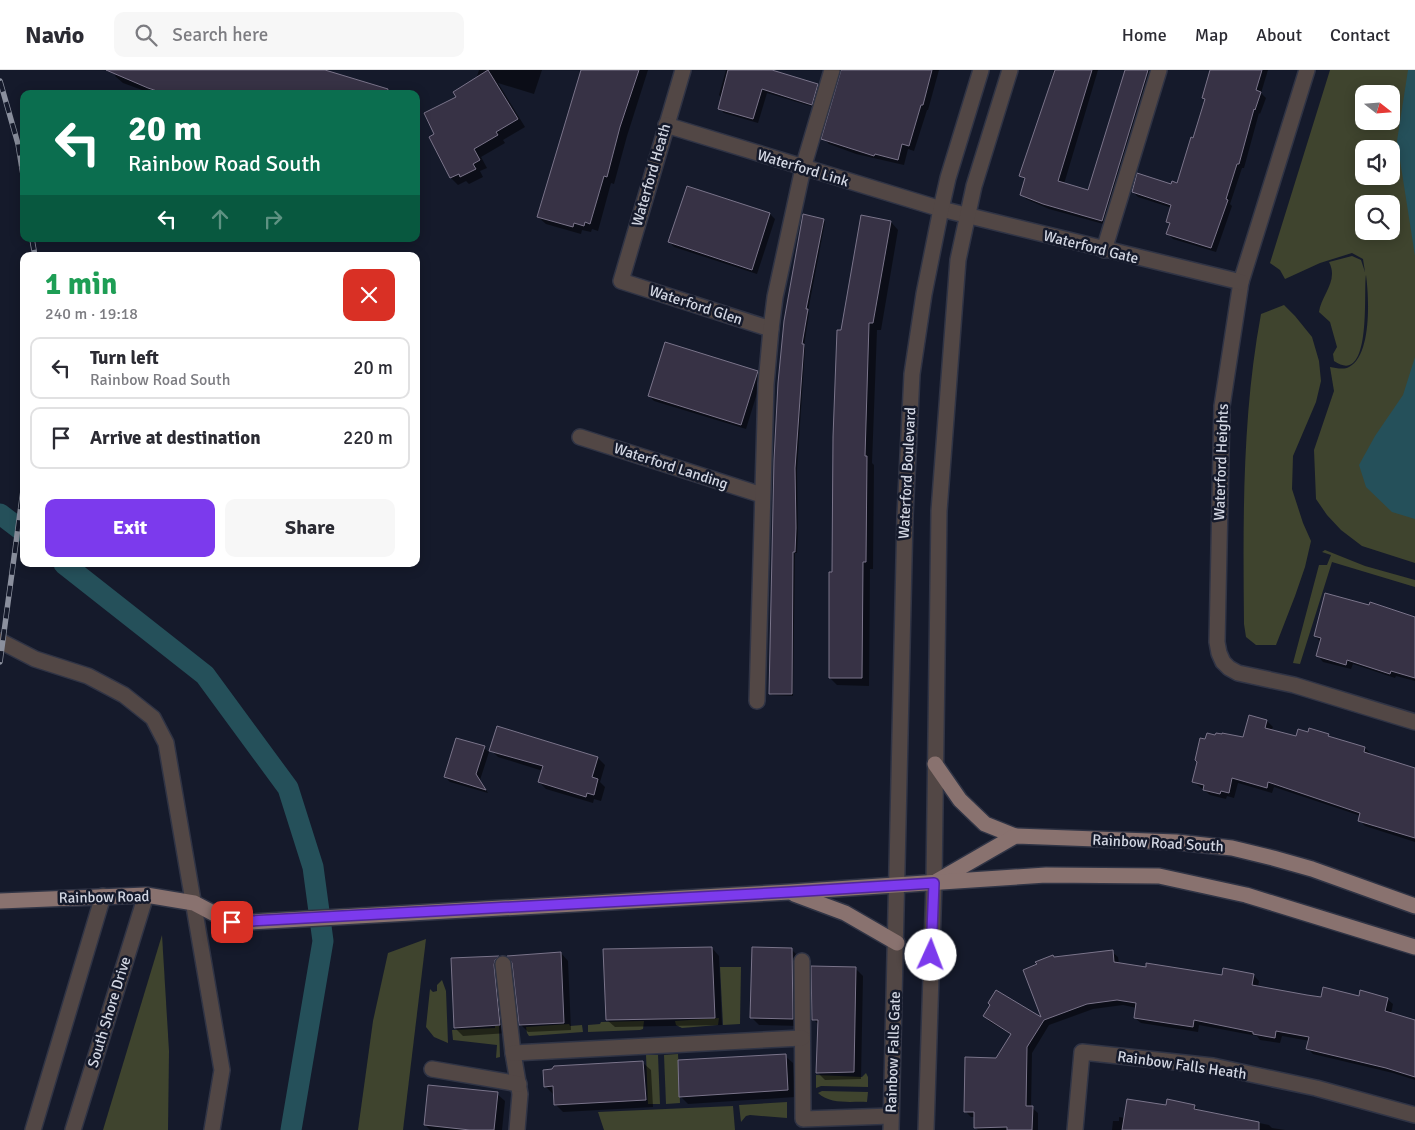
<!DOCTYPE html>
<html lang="en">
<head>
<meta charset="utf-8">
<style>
	body { margin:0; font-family:Signika,sans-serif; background:#f7f7f7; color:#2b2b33; height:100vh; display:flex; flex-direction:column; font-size:19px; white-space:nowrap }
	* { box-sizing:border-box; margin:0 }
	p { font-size:16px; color:#7c7c81 }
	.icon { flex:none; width:28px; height:28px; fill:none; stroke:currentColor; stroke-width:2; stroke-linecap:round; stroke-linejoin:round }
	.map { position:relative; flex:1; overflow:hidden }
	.panel { position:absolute; left:20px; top:182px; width:400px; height:315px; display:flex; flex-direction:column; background:#fff; border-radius:10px; box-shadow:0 2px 12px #0003 }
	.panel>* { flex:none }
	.top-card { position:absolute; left:20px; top:20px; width:400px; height:152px; border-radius:10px; box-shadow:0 2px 12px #0003; background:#0b6e4f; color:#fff; overflow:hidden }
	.needle { width:32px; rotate:107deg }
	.tools { position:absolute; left:1355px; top:15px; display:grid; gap:10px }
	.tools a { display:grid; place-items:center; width:45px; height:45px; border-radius:10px; background:#fff; box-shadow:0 2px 12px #0003; font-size:25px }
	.pin { position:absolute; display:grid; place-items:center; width:42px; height:42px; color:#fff; margin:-21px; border-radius:10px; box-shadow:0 2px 8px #0006 }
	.me { position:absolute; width:55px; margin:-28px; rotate:2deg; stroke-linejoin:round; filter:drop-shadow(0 0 4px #0008) }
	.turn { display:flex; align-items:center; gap:18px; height:105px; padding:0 25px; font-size:22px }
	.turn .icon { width:65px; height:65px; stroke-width:2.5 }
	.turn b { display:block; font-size:35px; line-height:42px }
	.lanes { display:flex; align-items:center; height:48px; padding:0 25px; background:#0003; justify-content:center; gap:25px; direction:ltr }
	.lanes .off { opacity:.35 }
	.round { display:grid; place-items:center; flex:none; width:52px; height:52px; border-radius:10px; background:#f7f7f7 }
	.summary { display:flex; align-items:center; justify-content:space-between; height:85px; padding:0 25px }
	h1 { font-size:30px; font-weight:700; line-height:38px; color:#1e9e55 }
	.primary-button { display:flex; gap:10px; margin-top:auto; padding:10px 25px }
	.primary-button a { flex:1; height:58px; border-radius:10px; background:#7c3aed; color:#fff; font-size:20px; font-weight:700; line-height:58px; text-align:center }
	.primary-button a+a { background:#f7f7f7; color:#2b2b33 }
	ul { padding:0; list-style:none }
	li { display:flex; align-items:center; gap:15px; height:62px; margin:0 10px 8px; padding:0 15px; border:2px solid #e1e1e2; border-radius:10px }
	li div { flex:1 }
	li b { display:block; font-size:19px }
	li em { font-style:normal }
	header { display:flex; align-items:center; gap:30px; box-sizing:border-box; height:70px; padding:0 25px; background:#fff; border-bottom:1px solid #e1e1e2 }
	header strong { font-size:24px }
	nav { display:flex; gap:28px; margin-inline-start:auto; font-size:18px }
	.search { width:350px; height:45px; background:#f7f7f7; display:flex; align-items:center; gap:12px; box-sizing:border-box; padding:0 18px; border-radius:10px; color:#7c7c81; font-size:19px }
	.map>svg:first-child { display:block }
	.green { fill:#3f442e; fill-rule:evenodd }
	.water { fill:#25505a }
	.shadow { fill:#0007 }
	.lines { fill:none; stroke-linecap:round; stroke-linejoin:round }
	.canal { stroke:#25505a; stroke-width:21 }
	.building { fill:#373245; stroke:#7a748a }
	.minor-casing { stroke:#303445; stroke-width:18 }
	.major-casing { stroke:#303445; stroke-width:18 }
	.minor { stroke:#524745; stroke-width:15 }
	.major { stroke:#89726f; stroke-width:15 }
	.rail-casing { stroke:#8b909e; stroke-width:5.5 }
	.rail { stroke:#151a2b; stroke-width:4; stroke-dasharray:11; stroke-linecap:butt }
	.route-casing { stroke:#51269a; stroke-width:12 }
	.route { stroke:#7c3aed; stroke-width:9 }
	.labels { text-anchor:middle; stroke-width:5; stroke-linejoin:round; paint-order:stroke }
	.street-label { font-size:15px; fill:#d3d7e3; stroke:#151a2b }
</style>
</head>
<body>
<header>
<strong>Navio</strong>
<div class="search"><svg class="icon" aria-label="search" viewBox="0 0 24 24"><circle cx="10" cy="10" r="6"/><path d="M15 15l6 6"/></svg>Search here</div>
<nav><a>Home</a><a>Map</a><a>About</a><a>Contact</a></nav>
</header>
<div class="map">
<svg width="1415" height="1060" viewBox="0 0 1415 1060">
	<rect width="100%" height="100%" fill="#151a2b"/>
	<!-- green -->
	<g class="green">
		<path d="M1330,0H1415V493L1362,476L1341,460L1327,445L1316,429L1314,380L1334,321L1330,297C1336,298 1344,300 1349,297C1372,285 1369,227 1366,205C1363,219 1373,318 1334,291L1333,284L1337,277L1330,252L1319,242C1321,225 1339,211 1329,192L1352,186L1361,190L1365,202L1363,189L1352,183L1320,193L1285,209L1280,200L1270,193ZM1364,24H1391V51H1364ZM1364,79H1391V106H1364ZM1364,134H1391V161H1364Z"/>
		<path d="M1284,235L1295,246L1312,267L1319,291L1321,311L1316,332L1293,386L1292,419L1303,453L1311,471L1305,497L1295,526L1276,575H1256L1246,567L1244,554C1243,450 1242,346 1261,244Z"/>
		<polygon points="1325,480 1365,496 1415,510 1415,517 1332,492 1300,594 1293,593 1319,495 1327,495 1331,485 1322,482"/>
		<polygon points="162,865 169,981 168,1060 103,1060"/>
		<polygon points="426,869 403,1060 358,1060 373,951 388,883"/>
		<polygon points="720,897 741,897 740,954 723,955"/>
		<polygon points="442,910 446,921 448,973 434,967 426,957 430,919 433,922 437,921 437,915"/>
		<polygon points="719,948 718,955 682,958 676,955 675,951"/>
		<polygon points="644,951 643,959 640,960 588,962 588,955 600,954 601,952"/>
		<polygon points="569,954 570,956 582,955 583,962 529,966 527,963 526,957"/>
		<polygon points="495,956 499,956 500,987 496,988 497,975 453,970 452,960 495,958"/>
		<polygon points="678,984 680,1033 666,1034 664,985"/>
		<polygon points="646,985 658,985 660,1034 648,1034"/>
		<polygon points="866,1003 868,1007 868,1017 821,1016 816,1018 816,1005 862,1007"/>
		<path d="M822,1021L868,1022L867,1032C851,1031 831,1035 818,1023Z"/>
		<polygon points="787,1032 787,1048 750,1045 746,1046 741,1052 739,1035"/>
		<polygon points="733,1036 735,1060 604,1060 598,1042"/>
	</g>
	<!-- water -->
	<g class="water">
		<polygon points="1408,0 1415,0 1415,186 1397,71"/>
		<polygon points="1415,287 1415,449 1392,442 1366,417 1359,395 1375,366 1403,325"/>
	</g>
	<!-- shadow -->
	<g class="shadow">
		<polygon points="118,0 327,0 332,3 384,24 153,24 123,13 115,6"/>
		<polygon points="479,0 542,0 534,24 498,13 525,57 503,70 505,73 481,87 487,98 480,101 483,107 469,114 466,111 458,115 451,108 436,65 458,28 476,9"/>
		<polygon points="583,0 648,0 627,66 614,114 611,113 598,161 592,159 591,162 582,160 581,164 546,154 538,147"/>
		<polygon points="726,0 774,0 773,1 817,15 822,20 817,38 767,23 758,53 724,43 719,38 722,28 719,25"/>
		<polygon points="842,0 939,0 928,40 927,40 914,81 908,79 904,95 856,84 829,74 823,68"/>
		<polygon points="1054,0 1098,0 1064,114 1089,121 1126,0 1155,0 1107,155 1049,139 1026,129 1021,124 1026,111 1021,106 1031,80"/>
		<polygon points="1212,0 1268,0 1261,23 1266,28 1260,44 1259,43 1244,98 1242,98 1230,134 1232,136 1216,182 1173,169 1168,164 1171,155 1168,152 1172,138 1138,127 1133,122 1178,115 1206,31 1203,28"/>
		<polygon points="688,117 770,144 775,149 757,204 674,177 669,172"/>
		<polygon points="823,150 825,152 808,241 809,243 804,276 805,278 797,400 798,461 797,483 795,483 793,626 772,625 770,623 775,390"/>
		<polygon points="891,152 898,160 881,260 877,260 872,393 874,395 873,499 870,499 869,616 837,615 830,608 842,262"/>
		<polygon points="757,302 762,307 746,359 654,331 649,326"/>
		<polygon points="1415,548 1415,611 1396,606 1395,608 1353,594 1351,599 1323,592 1318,586 1321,572 1315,566"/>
		<polygon points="1267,651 1273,657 1271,661 1297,668 1309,664 1328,665 1331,668 1365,678 1371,684 1415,699 1415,772 1365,756 1359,750 1361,746 1274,717 1272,723 1238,713 1234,728 1227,726 1226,729 1210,725 1194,712"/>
		<polygon points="497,658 598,688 605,695 600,712 605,717 601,731 594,729 593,733 546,719 539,712 543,701 498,687 491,680"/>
		<polygon points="484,678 489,682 480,710 488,723 450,712 445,707"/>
		<polygon points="712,878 719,886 722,955 615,957 607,950"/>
		<polygon points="791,879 799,887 800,956 759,955 751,947"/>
		<polygon points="1112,882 1118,887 1119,894 1223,906 1254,906 1259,911 1258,917 1322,929 1360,927 1387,929 1393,934 1391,944 1415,951 1415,1010 1393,1003 1313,984 1308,979 1310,971 1282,966 1280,973 1260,970 1257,966 1199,955 1198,962 1141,953 1135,948 1137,938 1123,935 1093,939 1049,955 1032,983 1031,1037 1038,1043 1038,1060 978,1060 975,1057 975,1047 971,1047 965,1041 1012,965 990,952 984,946 1043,950 1053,886 1055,888"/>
		<polygon points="561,883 568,891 571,960 528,962 520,954"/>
		<polygon points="498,887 505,894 508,963 463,966 455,958 452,889"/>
		<polygon points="856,899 863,906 861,1009 825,1010 817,1002 819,955 813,949"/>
		<polygon points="785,986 793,993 795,1027 688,1034 680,1026"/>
		<polygon points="643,993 651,1000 653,1037 563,1042 555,1034 555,1024 553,1024 545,1016"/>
		<polygon points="497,1024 505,1031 502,1060 430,1060 425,1055"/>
		<polygon points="1167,1036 1194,1036 1200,1041 1269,1055 1272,1058 1285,1060 1112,1060 1113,1051 1119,1051 1119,1047 1125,1048"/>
	</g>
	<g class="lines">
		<!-- canal -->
		<g class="canal">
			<polyline points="0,444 24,462"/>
			<polyline points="64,494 205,605 288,718 313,797 323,871 291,1060"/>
		</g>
	</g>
	<!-- building -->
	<g class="building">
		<polygon points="106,0 325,0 388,19 387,24 166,24 148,18"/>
		<polygon points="488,0 518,49 496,62 498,65 474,79 480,90 473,94 476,99 460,107 459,104 450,108 429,67 434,64 424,43 456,27 453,22"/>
		<polygon points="581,0 639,0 620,57 607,107 604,106 590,154 585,152 584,156 574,153 573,157 537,147"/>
		<polygon points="728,0 772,0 818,14 812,35 762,19 753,49 718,39"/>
		<polygon points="841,0 932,0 923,35 921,35 909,76 902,74 898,90 875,84 874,86 821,69"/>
		<polygon points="1055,0 1092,0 1058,111 1088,120 1125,0 1148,0 1102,151 1043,134 1020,125 1025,108 1019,106"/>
		<polygon points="1210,0 1262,0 1256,20 1261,22 1255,40 1254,39 1239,94 1237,94 1226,129 1228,130 1211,178 1166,164 1170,153 1166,152 1171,135 1132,122 1137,103 1171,114 1172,111 1177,113 1191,67 1193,68 1205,29 1202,28"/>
		<polygon points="687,116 770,143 752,200 668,172"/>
		<polygon points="803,144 824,149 806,239 808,239 802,274 804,274 795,398 796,458 795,482 793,482 792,624 769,624 774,390 778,313 784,251"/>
		<polygon points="861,145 891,151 873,253 869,253 865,386 867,386 866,492 863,492 862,608 829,608 829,502 832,502 833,367 837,260 841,260"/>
		<polygon points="665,272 758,301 741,355 648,326"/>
		<polygon points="1325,523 1369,535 1370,532 1415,547 1415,608 1391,601 1390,604 1347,590 1346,595 1316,586 1321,568 1314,566"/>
		<polygon points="1249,645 1267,650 1265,658 1296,666 1298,659 1308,662 1309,658 1329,664 1328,666 1365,677 1364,682 1415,698 1415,768 1358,751 1360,743 1268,712 1267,718 1232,708 1229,723 1221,721 1220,724 1203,720 1204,715 1192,712 1197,692 1195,690 1200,668 1205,669 1207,663 1215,665 1216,663 1222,664 1222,663 1243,667"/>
		<polygon points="497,656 598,687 592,707 598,709 594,725 587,723 586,727 538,712 543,696 489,681"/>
		<polygon points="456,668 485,676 476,704 486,720 444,707"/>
		<polygon points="712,877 715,948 606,950 603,879"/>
		<polygon points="752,877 792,878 793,949 750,948"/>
		<polygon points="1113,880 1114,892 1146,897 1146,893 1222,905 1223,898 1254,904 1252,915 1307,925 1321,927 1323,917 1359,926 1360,920 1388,928 1385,941 1415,950 1415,1007 1386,998 1306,979 1309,967 1276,961 1275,968 1253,964 1253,962 1194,950 1193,957 1134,948 1136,933 1117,930 1087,934 1044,950 1027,977 1026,1036 1033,1036 1032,1060 1007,1060 1007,1057 974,1058 974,1042 964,1042 965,987 996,988 1011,964 983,946 990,935 988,933 996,920 1041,947 1023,900 1037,894 1035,892 1053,885 1054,887"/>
		<polygon points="561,882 564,953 519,955 512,893 507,886"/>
		<polygon points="499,886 495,890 494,895 500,955 454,958 451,888"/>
		<polygon points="811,896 856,897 854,1002 816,1003 818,950 812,950"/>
		<polygon points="786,984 788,1020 679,1027 678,990"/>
		<polygon points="643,991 646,1030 554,1035 553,1016 544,1017 543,1000 552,999 554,996"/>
		<polygon points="428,1015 498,1022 494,1060 470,1060 424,1055"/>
		<polygon points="1127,1029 1166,1035 1167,1029 1195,1035 1194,1039 1259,1052 1259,1060 1122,1060"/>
	</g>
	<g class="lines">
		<!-- minor casing -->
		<g class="minor-casing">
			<g id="minor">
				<polyline points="683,0 621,211 771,259"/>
				<polyline points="1307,0 1241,212 1222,336 1217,572 1219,583 1223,592 1229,598 1238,603 1294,615 1415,652"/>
				<polyline points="666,55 941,139 1241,212"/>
				<polyline points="1104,180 1159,0"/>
				<polyline points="580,367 762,425"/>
				<polyline points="0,571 35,589 88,606 124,625 153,648 166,673 222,1000 212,1060"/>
				<polyline points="757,631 766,314 771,259 775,227 803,98 832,0"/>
				<polyline points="802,891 803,1049 891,1046"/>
				<polyline points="503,894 513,983 520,1024 517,1060"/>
				<polyline points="513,983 802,968"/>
				<polyline points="432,999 519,1014"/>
				<polyline points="33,1060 103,826"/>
				<polyline points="73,1060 146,825"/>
				<polyline points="891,1060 905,446 912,304 924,224 941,139 948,108 981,0"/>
				<polyline points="926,1060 934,813 939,441 958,190 974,116 1010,0"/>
				<polyline points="1075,1060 1082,982 1213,996 1316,1018 1415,1045"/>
			</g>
		</g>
		<!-- major casing -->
		<g class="major-casing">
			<g id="major">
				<polyline points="935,694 960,730 985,754 1015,766"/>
				<polyline points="937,811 1015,766 1176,772 1232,778 1273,788 1312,799 1415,836"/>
				<polyline points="794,824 845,843 897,873"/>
				<polyline points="0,831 146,825 194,833 232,853 790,822 1046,805 1159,806 1246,825 1415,877"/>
			</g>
		</g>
		<!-- minor -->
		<use href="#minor" class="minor"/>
		<!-- major -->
		<use href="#major" class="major"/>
		<!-- rail casing -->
		<g class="rail-casing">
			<g id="rail">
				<polyline points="0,11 18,74 24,111"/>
				<polyline points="32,169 35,186"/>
				<polyline points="0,592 24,413"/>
			</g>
		</g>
		<!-- rail -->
		<use href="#rail" class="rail"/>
	</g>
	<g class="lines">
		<!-- route casing -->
		<g class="route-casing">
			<polyline id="route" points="232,852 790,822 934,813 931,885"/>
		</g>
		<!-- route -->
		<use href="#route" class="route"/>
	</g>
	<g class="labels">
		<!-- street labels -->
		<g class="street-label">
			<text transform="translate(803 98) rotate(17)" y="5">Waterford Link</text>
			<text transform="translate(651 105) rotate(-74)" y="5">Waterford Heath</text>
			<text transform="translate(1091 177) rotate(14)" y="5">Waterford Gate</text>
			<text transform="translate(696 235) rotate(18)" y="5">Waterford Glen</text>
			<text transform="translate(1221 392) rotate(-88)" y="5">Waterford Heights</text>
			<text transform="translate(671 396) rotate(18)" y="5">Waterford Landing</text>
			<text transform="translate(907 403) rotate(-87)" y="5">Waterford Boulevard</text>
			<text transform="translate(1158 773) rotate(3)" y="5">Rainbow Road South</text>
			<text transform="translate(104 827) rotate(-1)" y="5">Rainbow Road</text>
			<text transform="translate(109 942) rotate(-73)" y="5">South Shore Drive</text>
			<text transform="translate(893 982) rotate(-88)" y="5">Rainbow Falls Gate</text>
			<text transform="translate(1182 995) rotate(8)" y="5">Rainbow Falls Heath</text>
		</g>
	</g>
</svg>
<div class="tools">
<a><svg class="needle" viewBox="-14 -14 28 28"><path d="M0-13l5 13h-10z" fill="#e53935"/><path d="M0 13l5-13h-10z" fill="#7c7c81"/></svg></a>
<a><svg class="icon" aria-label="sound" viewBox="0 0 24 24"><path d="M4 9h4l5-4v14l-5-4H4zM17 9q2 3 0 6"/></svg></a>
<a><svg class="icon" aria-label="search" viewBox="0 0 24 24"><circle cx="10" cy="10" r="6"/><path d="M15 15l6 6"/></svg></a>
</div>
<div class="pin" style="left:232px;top:852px;background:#d93025"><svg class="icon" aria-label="arrive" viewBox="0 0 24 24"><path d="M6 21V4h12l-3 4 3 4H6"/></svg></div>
<svg class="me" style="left:931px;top:885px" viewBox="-20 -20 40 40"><circle r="19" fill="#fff"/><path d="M0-13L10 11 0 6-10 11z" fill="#7c3aed"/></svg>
<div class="top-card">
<div class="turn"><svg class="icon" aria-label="left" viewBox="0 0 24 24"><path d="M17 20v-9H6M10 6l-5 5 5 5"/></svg><div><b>20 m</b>Rainbow Road South</div></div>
<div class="lanes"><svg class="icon" aria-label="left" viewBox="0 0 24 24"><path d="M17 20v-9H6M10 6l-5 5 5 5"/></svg><svg class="icon off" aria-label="ahead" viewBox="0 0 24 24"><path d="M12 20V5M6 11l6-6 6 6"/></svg><svg class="icon off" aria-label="right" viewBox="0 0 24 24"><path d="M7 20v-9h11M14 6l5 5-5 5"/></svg></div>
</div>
<section class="panel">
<div class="summary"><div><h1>1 min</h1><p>240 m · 19:18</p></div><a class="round" style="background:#d93025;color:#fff"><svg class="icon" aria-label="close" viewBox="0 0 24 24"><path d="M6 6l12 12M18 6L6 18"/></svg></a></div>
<ul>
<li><svg class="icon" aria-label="left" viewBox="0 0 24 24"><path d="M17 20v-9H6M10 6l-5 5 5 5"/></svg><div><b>Turn left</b><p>Rainbow Road South</p></div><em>20 m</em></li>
<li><svg class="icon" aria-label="arrive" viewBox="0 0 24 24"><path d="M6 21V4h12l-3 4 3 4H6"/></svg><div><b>Arrive at destination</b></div><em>220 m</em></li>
</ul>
<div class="primary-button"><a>Exit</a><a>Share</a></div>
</section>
</div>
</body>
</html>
